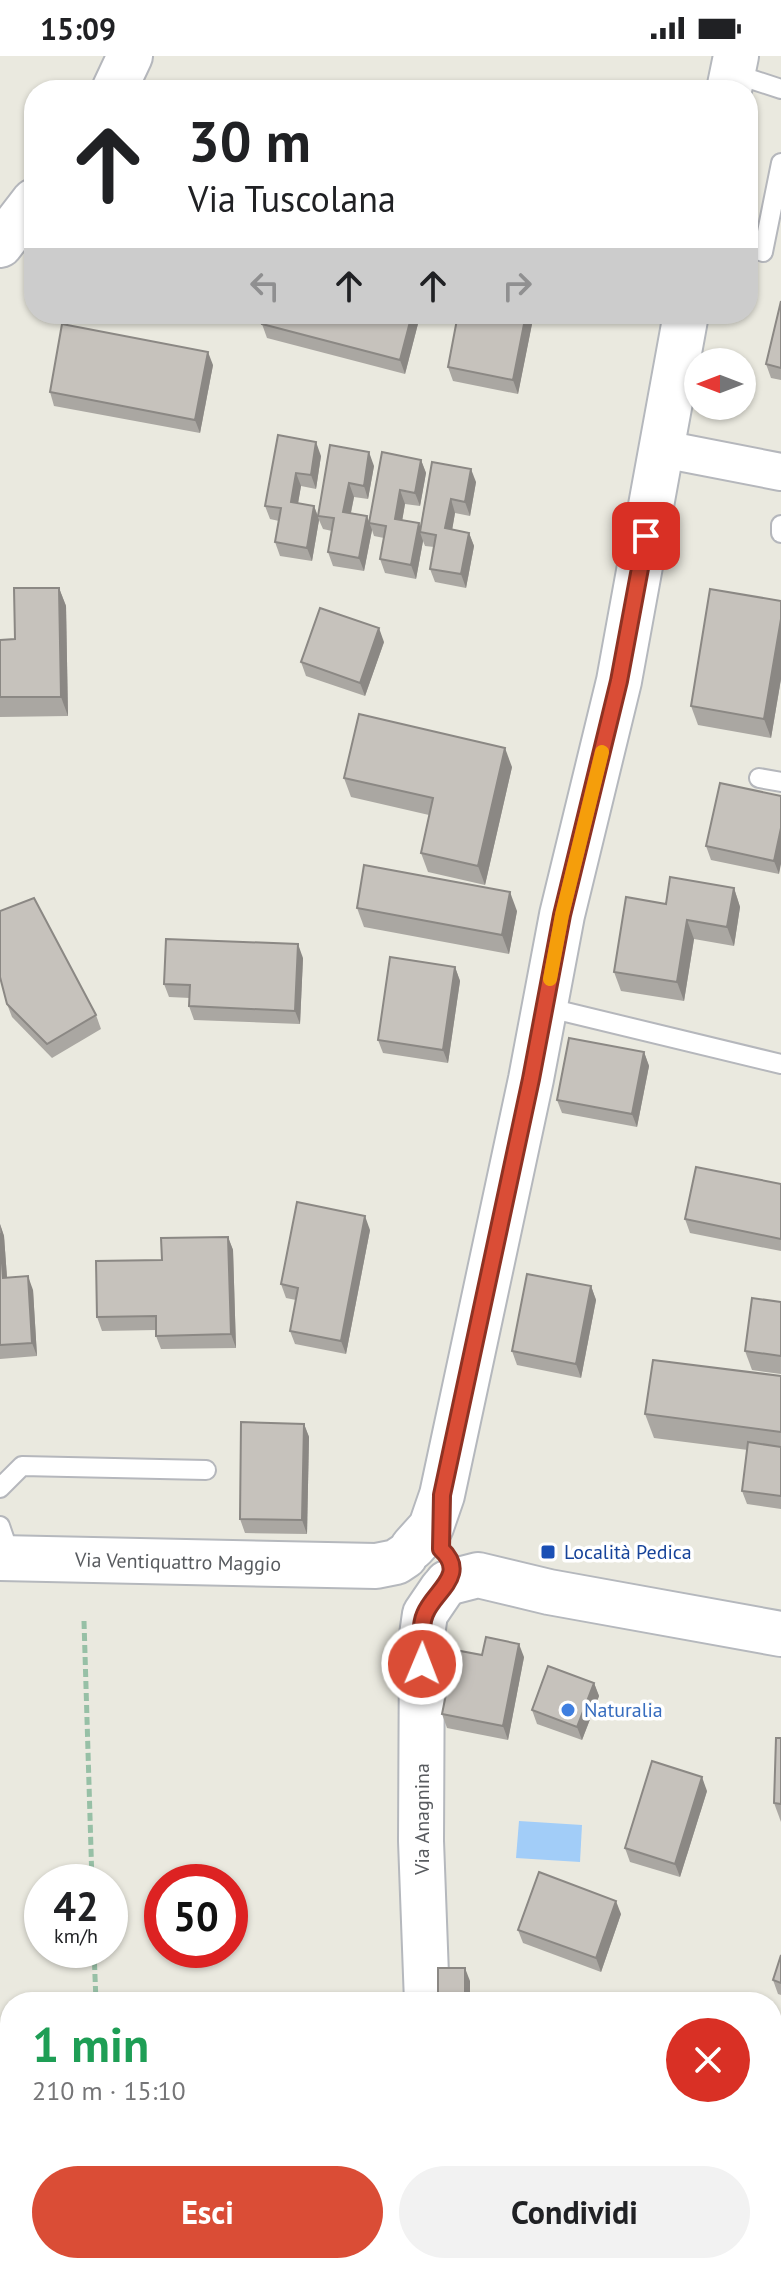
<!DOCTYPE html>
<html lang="it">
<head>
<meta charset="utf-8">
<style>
	body { margin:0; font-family:"PT Sans",sans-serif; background:#f2f2f2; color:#202124; height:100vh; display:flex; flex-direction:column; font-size:30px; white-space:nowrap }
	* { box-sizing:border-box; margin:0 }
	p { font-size:26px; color:#757577 }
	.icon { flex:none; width:44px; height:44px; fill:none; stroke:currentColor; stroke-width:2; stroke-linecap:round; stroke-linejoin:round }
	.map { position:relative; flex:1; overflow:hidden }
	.drawer { position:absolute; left:0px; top:1936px; width:782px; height:282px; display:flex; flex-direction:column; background:#fff; border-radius:32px 32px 0 0; box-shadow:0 2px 6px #0004 }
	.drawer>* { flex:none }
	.hud { position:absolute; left:24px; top:24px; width:734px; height:244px; border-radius:32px; box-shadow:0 2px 6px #0004; background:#fff; color:#202124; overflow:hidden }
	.needle { width:52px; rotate:270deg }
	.buttons { position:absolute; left:684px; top:292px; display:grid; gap:16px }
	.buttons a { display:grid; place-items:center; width:72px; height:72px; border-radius:50%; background:#fff; box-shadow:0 2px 6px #0004; font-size:40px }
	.speed { position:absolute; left:24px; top:1808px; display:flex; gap:16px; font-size:40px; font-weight:700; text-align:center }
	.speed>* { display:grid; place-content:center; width:104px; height:104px; border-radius:50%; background:#fff; box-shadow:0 2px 6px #0004; line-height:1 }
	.speed small { font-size:20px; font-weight:400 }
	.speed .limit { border:12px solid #d22; background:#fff; color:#111 }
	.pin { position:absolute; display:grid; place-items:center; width:68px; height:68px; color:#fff; margin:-34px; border-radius:16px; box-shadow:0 4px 12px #0006 }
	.me { position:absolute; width:88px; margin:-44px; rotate:1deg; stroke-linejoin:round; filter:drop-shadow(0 0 6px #0008) }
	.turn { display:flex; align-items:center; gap:28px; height:168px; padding:0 32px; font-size:36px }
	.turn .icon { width:104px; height:104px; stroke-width:2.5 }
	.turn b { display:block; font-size:56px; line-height:68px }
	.lanes { display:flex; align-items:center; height:76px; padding:0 32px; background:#0003; justify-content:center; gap:40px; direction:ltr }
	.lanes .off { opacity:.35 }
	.round { display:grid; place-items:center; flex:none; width:84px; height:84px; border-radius:42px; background:#f2f2f2 }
	.overview { display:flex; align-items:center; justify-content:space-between; height:136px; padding:0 32px }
	h1 { font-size:48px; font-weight:600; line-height:60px; color:#1e9e55 }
	.button { display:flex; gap:16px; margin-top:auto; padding:16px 32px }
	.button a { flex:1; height:92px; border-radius:48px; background:#da4d36; color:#fff; font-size:32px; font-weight:600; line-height:92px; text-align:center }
	.button a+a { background:#f2f2f2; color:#202124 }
	.status { display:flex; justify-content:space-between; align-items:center; height:56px; padding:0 40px; background:#fff; direction:ltr }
	.status svg { height:22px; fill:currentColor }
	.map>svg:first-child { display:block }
	.water { fill:#a2cdf8 }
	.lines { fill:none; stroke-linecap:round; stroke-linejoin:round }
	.service-casing { stroke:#b5b7bc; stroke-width:22 }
	.minor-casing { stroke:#b5b7bc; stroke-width:40 }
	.tertiary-casing { stroke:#b5b7bc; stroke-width:48 }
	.secondary-casing { stroke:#b5b8bd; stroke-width:48 }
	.path { stroke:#97c0a6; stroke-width:5; stroke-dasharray:8 4; stroke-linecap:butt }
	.service { stroke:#fff; stroke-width:18 }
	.minor { stroke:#fff; stroke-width:36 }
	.tertiary { stroke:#fff; stroke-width:44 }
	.secondary { stroke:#fff; stroke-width:44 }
	.wall { fill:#aaa7a2 }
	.shaded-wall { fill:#8b8884 }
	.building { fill:#c6c2bc; stroke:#8b8884; stroke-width:2 }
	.route-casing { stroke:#8e3223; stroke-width:20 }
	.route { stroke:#da4d36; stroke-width:14 }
	.slow { stroke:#f59e0b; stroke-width:14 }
	.transit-dot { fill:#1a4fb4; stroke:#fff; stroke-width:3 }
	.shop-dot { fill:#3f7fe0; stroke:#fff; stroke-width:3 }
	.labels { text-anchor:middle; stroke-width:7; stroke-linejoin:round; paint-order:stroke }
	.transit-label { font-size:20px; fill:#164399; stroke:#fff; text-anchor:start }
	.street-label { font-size:20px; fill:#585b5f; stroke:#fff }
	.shop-label { font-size:20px; fill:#366cbe; stroke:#fff; text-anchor:start }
</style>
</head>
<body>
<div class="status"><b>15:09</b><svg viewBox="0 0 49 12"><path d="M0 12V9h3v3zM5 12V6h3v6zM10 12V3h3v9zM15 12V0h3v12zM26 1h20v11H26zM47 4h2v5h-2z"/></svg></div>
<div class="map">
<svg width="781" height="2217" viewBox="0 0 781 2217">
	<rect width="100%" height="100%" fill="#eae9df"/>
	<!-- water -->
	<polygon class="water" points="519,1765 582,1769 580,1806 516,1802"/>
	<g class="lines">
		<!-- service casing -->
		<g class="service-casing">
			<g id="service">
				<polyline points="732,17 781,33"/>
				<polyline points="763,196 781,107"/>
				<polyline points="781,469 781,477"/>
				<polyline points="759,722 781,726"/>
				<polyline points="545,951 781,1008"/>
				<polyline points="0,1432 22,1410 206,1414"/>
				<polyline points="0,1470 11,1502"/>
				<polyline points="631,2208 642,2212 640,2217"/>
			</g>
		</g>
		<!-- minor casing -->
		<g class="minor-casing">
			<polyline id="minor" points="663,393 781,416"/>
		</g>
		<!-- tertiary casing -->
		<g class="tertiary-casing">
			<g id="tertiary">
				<polyline points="114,34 130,0"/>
				<polyline points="0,189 34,145"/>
			</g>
		</g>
		<!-- secondary casing -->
		<g class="secondary-casing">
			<g id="secondary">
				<polyline points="729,34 736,0"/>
				<polyline points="413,1491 431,1471 442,1439 531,1023 562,859 619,625 686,258"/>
				<path id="s1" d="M0,1502L376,1510L396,1506L405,1500"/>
				<polyline points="447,1527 478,1519 549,1536 781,1578"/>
				<polyline points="427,1946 421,1785 422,1579 425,1558 442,1533"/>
				<polyline points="439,2208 440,2217"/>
			</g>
		</g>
		<!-- path -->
		<g class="path">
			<polyline points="84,1565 92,1826"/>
			<polyline points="94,1894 96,1946"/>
			<polyline points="104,2208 104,2217"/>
		</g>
		<!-- service -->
		<use href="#service" class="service"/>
		<!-- minor -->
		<use href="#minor" class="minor"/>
		<!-- tertiary -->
		<use href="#tertiary" class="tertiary"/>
		<!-- secondary -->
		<use href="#secondary" class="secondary"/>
	</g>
	<!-- wall -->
	<g class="wall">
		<polygon points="781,245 781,324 771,322 766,308"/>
		<polygon points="534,258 518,338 453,325 448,311"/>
		<polygon points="420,260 405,318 267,282 262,268"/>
		<polygon points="213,309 200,377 54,350 50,336"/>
		<polygon points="278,379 321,400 316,433 301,430 298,447 314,450 318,460 330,389 374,410 368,443 354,441 351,457 367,460 369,467 421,404 426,417 420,450 405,448 402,465 420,472 432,406 476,426 470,460 455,457 452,474 469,477 474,490 466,532 435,526 430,513 434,491 425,490 423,485 416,523 385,517 380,503 384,482 374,480 372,474 364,515 333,510 328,496 332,475 323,473 319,464 312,505 280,500 275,486 279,465 270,463 265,450"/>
		<polygon points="59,532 66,550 68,660 0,661 0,584 15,583"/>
		<polygon points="781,545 781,623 771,682 698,669 691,650"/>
		<polygon points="384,586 365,640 306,620 301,606"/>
		<polygon points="512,711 485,829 428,816 421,797 429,759 351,741 344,722"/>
		<polygon points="781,740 779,818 711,804 706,790"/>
		<polygon points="734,832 740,851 734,890 694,883 684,945 621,935 614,916 666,848"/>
		<polygon points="357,852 517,855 509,898 364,871"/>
		<polygon points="303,902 300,968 194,964 189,950 190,942 169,941 164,928"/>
		<polygon points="455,911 460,925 448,1007 383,997 378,984"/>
		<polygon points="7,948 96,959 101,973 52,1002 12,961"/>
		<polygon points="644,996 649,1010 637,1071 562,1057 557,1044"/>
		<polygon points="781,1128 781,1195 690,1177 685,1163"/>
		<polygon points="0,1168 4,1180 7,1222 33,1234 37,1300 0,1303"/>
		<polygon points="370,1174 346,1298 295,1288 290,1275 296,1244 286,1242 281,1228"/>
		<polygon points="228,1181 233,1194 236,1292 161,1293 156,1280 156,1274 102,1275 97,1261 162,1204"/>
		<polygon points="591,1230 596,1244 581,1322 517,1309 512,1295"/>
		<polygon points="781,1246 781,1318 752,1314 745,1295"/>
		<polygon points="781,1320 781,1453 747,1448 742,1435 748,1394 654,1382 645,1358"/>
		<polygon points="304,1368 309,1381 307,1478 245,1477 240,1463"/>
		<polygon points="482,1599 524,1601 508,1684 447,1672 442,1658"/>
		<polygon points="594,1627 599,1640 582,1684 537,1668 532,1654"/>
		<polygon points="707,1735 680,1821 630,1806 625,1792"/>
		<polygon points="774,1747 781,1748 781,1766"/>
		<polygon points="621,1858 601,1916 523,1887 518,1874"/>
		<polygon points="781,1899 781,1939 778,1938 773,1924"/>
	</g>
	<!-- shaded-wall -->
	<g class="shaded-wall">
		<polygon points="412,258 419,258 420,260 405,318 400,304"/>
		<polygon points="526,258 534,258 518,338 513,324"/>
		<polygon points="208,296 213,309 200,377 195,364"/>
		<polygon points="316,386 321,400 316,433 311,419"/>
		<polygon points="369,396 374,410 368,443 364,430"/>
		<polygon points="421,404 426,417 420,450 415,437"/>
		<polygon points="471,413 476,426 470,460 465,446"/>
		<polygon points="296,417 301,430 296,459 291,446"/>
		<polygon points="349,427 354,441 348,470 343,456"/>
		<polygon points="400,434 405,448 400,477 395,463"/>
		<polygon points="451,443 455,457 450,486 445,472"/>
		<polygon points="314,450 319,464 312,505 307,492"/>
		<polygon points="367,460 372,474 364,515 359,502"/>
		<polygon points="419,467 422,477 420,476 423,485 416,523 411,509"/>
		<polygon points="469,477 474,490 466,532 461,518"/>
		<polygon points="59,532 66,550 68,660 61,641"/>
		<polygon points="781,563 781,623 771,682 764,663"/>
		<polygon points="379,572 384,586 365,640 360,627"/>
		<polygon points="505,692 512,711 485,829 478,810"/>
		<polygon points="781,772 781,808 779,818 774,805"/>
		<polygon points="734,832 740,851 734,890 727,871"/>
		<polygon points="510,836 517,855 509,898 502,879"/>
		<polygon points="687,864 694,883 684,945 677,926"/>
		<polygon points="298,888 303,902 300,968 295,955"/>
		<polygon points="455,911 460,925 448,1007 443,994"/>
		<polygon points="644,996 649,1010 637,1071 632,1058"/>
		<polygon points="365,1160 370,1174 346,1298 341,1285"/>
		<polygon points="0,1168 4,1180 8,1235 3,1222"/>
		<polygon points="228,1181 233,1194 236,1292 231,1278"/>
		<polygon points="28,1220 33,1234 37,1300 32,1287"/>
		<polygon points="591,1230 596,1244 581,1322 576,1308"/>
		<polygon points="304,1368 309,1381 307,1478 302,1464"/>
		<polygon points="519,1588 524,1601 508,1684 503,1670"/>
		<polygon points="594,1627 599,1640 582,1684 577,1671"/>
		<polygon points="702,1721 707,1735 680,1821 675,1808"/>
		<polygon points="616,1845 621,1858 601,1916 596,1902"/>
		<polygon points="465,1912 470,1925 470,1946 465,1939"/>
		<polygon points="781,2086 781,2112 772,2135 772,2109"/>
	</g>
	<!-- building -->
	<g class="building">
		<polygon points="781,245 781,312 766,308"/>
		<polygon points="264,258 412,258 400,304 262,268"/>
		<polygon points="458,258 526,258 513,324 448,311"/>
		<polygon points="62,268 208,296 195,364 50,336"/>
		<polygon points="278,379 316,386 311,419 296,417 291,446 314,450 307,492 275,486 281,452 265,450"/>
		<polygon points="330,389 369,396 364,430 349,427 343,456 367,460 359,502 328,496 334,462 318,460"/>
		<polygon points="382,396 421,404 415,437 400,434 395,463 419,467 411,509 380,503 386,470 369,467"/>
		<polygon points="432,406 471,413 465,446 451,443 445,472 469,477 461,518 430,513 436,479 420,476"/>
		<polygon points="14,532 59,532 61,641 0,641 0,584 15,583"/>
		<polygon points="710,533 781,545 781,563 764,663 691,650"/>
		<polygon points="320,552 379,572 360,627 301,606"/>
		<polygon points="359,658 505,692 478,810 421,797 433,742 344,722"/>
		<polygon points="720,727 781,740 781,772 774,805 706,790"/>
		<polygon points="364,809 510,836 502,879 357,852"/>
		<polygon points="670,821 734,832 727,871 687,864 677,926 614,916 626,841 666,848"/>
		<polygon points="34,842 96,959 47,988 7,948 0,921 0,855"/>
		<polygon points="166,883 298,888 295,955 189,950 190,929 164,928"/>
		<polygon points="390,901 455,911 443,994 378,984"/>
		<polygon points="569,982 644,996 632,1058 557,1044"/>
		<polygon points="696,1111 781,1128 781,1183 685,1163"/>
		<polygon points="297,1146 365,1160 341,1285 290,1275 298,1232 281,1228"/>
		<polygon points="0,1177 3,1222 28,1220 32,1287 0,1289"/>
		<polygon points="228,1181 231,1278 156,1280 156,1260 97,1261 96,1205 162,1204 161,1182"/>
		<polygon points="527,1218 591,1230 576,1308 512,1295"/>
		<polygon points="752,1242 781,1246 781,1300 745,1295"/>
		<polygon points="653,1304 781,1320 781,1376 645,1358"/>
		<polygon points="241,1366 304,1368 302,1464 240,1463"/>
		<polygon points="748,1386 781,1391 781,1440 742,1435"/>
		<polygon points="486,1581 519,1588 503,1670 442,1658 455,1594 482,1599"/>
		<polygon points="548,1610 594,1627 577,1671 532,1654"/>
		<polygon points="776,1682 781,1682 781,1748 774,1747"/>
		<polygon points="652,1705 702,1721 675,1808 625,1792"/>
		<polygon points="539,1816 616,1845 596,1902 518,1874"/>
		<polygon points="781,1899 781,1927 773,1924"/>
		<polygon points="438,1912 465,1912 465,1939 496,1939 496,1946 438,1946"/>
		<polygon points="772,2031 781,2034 781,2086 772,2109"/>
		<polygon points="486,2208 557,2208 586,2217 483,2217"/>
	</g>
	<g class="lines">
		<!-- route casing -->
		<g class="route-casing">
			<path id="route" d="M422,1608C422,1593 419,1572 425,1558C434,1535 469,1519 441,1493L442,1439L531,1023L562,859L619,625L646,480"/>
		</g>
		<!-- route -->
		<use href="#route" class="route"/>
		<!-- slow -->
		<polyline class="slow" points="550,923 562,859 602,696"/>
	</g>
	<!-- markers -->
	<rect class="transit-dot" x="540" y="1488" width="16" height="16" rx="4"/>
	<circle class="shop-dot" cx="568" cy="1654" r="8"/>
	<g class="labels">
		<!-- transit labels -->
		<g class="transit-label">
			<text x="564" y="1503">Località Pedica</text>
		</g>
		<!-- street labels -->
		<g class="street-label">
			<text dy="7" stroke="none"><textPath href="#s1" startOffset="178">Via Ventiquattro Maggio</textPath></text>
			<text transform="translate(422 1763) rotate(-90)" y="7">Via Anagnina</text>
		</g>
		<!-- shop labels -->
		<g class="shop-label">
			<text x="584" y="1661">Naturalia</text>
		</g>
	</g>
</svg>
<div class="buttons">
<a><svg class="needle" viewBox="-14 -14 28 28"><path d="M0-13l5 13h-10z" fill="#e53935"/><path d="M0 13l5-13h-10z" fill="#757577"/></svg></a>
</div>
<div class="speed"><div>42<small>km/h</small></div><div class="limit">50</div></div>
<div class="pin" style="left:646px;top:480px;background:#d93025"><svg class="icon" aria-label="arrive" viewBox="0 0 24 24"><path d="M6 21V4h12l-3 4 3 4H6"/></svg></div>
<svg class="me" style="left:422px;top:1608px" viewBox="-20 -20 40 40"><circle r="17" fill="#da4d36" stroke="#fff" stroke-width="3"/><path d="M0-11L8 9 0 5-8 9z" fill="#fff"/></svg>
<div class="hud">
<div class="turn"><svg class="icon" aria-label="ahead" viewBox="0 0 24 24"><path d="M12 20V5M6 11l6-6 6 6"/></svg><div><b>30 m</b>Via Tuscolana</div></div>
<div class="lanes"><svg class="icon off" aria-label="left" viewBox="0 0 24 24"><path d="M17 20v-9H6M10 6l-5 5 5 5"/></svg><svg class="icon" aria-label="ahead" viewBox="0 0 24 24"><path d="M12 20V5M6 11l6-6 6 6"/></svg><svg class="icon" aria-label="ahead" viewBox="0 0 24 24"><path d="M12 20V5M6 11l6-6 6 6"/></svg><svg class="icon off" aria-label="right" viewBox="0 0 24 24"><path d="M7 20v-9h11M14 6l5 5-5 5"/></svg></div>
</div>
<section class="drawer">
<div class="overview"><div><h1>1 min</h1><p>210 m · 15:10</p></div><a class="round" style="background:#d93025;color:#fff"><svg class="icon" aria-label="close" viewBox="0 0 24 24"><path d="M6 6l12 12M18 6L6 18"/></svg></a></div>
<div class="button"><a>Esci</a><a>Condividi</a></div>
</section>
</div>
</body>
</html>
